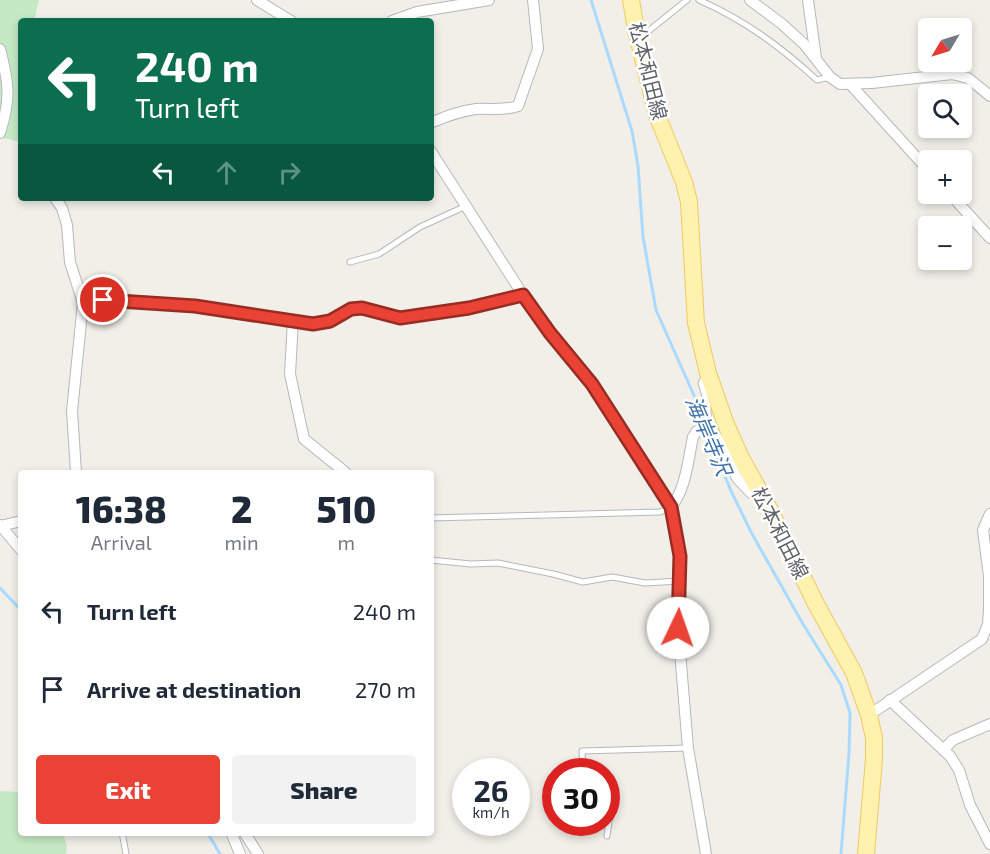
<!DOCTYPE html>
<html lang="en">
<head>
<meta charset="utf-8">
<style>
	body { margin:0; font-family:"Exo 2","Noto Sans JP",sans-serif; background:#f2f2f3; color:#1f2937; height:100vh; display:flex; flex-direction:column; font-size:22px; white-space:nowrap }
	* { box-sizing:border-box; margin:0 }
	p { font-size:20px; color:#747a83 }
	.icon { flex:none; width:33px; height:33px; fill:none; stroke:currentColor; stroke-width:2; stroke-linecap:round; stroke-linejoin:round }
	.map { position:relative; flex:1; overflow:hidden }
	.sheet { position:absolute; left:18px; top:470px; width:416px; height:366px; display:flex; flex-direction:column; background:#fff; border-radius:6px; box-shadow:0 3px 9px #0003 }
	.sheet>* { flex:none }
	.hud { position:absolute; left:18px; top:18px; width:416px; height:183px; border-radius:6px; box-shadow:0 3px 9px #0003; background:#0b6e4f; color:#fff; overflow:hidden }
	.needle { width:39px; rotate:232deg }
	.fabs { position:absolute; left:918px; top:18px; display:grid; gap:12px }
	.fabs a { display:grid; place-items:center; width:54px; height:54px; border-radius:6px; background:#fff; box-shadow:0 3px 9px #0003; font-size:30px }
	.speed { position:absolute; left:452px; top:758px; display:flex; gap:12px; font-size:30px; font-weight:700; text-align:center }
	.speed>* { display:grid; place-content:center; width:78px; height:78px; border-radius:50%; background:#fff; box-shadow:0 3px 9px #0003; line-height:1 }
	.speed small { font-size:15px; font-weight:400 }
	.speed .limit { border:9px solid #d22; background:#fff; color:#111 }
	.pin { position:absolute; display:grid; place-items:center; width:51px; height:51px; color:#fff; margin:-26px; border:3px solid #fff; border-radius:50%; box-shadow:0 2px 6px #0007 }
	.me { position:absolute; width:66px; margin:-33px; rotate:3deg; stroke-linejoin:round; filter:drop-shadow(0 0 4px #0008) }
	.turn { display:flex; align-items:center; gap:21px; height:126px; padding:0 18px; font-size:27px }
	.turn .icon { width:78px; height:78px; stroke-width:2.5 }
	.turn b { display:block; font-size:42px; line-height:51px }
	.lanes { display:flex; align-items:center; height:57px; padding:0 18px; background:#0003; justify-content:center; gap:30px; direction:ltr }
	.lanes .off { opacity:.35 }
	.eta { display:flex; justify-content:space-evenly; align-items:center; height:102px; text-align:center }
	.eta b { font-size:36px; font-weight:800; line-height:42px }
	.action { display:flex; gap:12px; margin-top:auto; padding:12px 18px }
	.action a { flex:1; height:69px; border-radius:6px; background:#ea4335; color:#fff; font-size:24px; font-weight:800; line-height:69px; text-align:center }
	.action a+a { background:#f2f2f3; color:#1f2937 }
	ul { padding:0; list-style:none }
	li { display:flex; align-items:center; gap:18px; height:78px; padding:0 18px }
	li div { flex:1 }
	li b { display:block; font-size:22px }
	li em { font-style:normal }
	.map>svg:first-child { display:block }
	.green { fill:#c5e8c5 }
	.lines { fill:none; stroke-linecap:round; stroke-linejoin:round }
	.stream { stroke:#aadaff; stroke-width:3 }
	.lane-casing { stroke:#b5b8bc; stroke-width:7 }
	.street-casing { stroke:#b5b8bc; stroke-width:12 }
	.primary-casing { stroke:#f2c960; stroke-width:18 }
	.lane { stroke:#fff; stroke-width:5 }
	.street { stroke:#fff; stroke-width:10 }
	.primary { stroke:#fff2af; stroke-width:16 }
	.route-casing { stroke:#982c22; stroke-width:15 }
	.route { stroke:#ea4335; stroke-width:10 }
	.labels { text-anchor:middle; stroke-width:5; stroke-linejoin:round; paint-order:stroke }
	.street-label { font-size:20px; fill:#5f6368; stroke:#fff }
	.water-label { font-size:21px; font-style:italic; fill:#4174aa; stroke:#fff }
</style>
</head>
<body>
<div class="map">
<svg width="990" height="854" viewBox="0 0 990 854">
	<rect width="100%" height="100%" fill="#f1efe8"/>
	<!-- green -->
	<g class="green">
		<polygon points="0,0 39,0 34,21 21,21 21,142 0,137"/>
		<polygon points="0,791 21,792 21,832 63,833 67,846 66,854 0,854"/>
	</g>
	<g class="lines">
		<!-- stream -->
		<g class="stream">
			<polyline points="591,0 632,131 638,166 643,237 656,310 696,400 704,424"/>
			<polyline points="706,430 731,491 752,534 803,624 841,685 850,713 849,753 841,854"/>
			<polyline points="0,588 21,610"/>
			<polyline points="207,832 220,854"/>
		</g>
		<!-- lane casing -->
		<g class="lane-casing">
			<g id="lane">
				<path d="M699,0C744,20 780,46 817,80L830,77"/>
				<polyline points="641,37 687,0"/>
				<polyline points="350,262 379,254 420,227 466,206"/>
				<polyline points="705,377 701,383 708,406 708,424"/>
				<polyline points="430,518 660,512 671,507"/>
				<polyline points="430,560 471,564 498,563 553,574 583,582 612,577 645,583 680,581"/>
				<polyline points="583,771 582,751 688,748"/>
				<polyline points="606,792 612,800 607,836"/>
				<polyline points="122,832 126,854"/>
			</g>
		</g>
		<!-- street casing -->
		<g class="street-casing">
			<g id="street">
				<polyline points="257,0 291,21"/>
				<polyline points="750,0 782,24 804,44 830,77 840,84 872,83 952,74 968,78 990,96"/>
				<polyline points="808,0 816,58"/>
				<polyline points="392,21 417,12 489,0"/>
				<path d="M0,49C9,83 11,99 0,133"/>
				<polyline points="851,85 928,170"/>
				<path d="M430,123C445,117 459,111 476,109C490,108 504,111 518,106L538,49L533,0"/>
				<polyline points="430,150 523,295 550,333 592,384 671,507 680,556 678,628 688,748 706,854"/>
				<polyline points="950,194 990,238"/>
				<polyline points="55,198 62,208 67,225 70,262 83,303 72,411 76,472"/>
				<polyline points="83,303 103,300 195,306 313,324 330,321 351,309 362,308 400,318 469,308 523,295"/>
				<polyline points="293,320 290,374 304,439 345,472"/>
				<path d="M671,507C686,489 688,460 693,437L696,432L708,424L718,439L737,478L751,493L759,491"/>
				<polyline points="0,525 21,550"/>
				<polyline points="1,526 21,521"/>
				<polyline points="890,700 950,756 959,770 970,805 990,844"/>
				<polyline points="869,715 982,639 988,624 989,609 989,576 983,530 990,514"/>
				<polyline points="943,750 953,740 990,724"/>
				<polyline points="231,832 240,854"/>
				<polyline points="244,832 258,854"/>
			</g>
		</g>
		<!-- primary casing -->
		<g class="primary-casing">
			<polyline id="primary" points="631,0 636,30 657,115 684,182 689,202 696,323 708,373 725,422 740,456 770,510 816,604 854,673 869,715 874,738 874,759 866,854"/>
		</g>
		<!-- lane -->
		<use href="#lane" class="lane"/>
		<!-- street -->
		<use href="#street" class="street"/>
		<!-- primary -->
		<use href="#primary" class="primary"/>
	</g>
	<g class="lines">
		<!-- route casing -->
		<g class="route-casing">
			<polyline id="route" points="103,300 195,306 313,324 330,321 351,309 362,308 400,318 469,308 523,295 550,333 592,384 671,507 680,556 678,628"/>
		</g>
		<!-- route -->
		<use href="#route" class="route"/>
	</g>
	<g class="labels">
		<!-- street labels -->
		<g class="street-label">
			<text transform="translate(648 71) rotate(76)" y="7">松本和田線</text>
			<text transform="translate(780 533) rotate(63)" y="7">松本和田線</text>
		</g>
		<!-- water labels -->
		<g class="water-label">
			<text transform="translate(708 436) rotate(67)" y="7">海岸寺沢</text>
		</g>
	</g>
</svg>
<div class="fabs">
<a><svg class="needle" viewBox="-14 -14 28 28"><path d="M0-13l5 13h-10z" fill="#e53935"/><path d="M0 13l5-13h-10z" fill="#747a83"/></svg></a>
<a><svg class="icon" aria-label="search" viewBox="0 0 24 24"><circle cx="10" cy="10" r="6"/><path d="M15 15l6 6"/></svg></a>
<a>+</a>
<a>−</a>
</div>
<div class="speed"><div>26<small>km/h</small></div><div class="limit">30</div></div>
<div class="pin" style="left:103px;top:300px;background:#d93025"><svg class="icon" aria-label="arrive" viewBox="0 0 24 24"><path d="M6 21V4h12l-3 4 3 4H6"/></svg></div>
<svg class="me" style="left:678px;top:628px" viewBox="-20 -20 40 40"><circle r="19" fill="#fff"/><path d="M0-13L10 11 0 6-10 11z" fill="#ea4335"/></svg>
<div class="hud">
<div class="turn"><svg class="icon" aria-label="left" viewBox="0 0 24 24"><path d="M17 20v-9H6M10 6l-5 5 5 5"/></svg><div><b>240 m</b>Turn left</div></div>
<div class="lanes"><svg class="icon" aria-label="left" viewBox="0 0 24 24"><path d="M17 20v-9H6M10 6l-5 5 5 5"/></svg><svg class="icon off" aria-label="ahead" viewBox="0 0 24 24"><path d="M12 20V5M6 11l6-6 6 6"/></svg><svg class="icon off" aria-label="right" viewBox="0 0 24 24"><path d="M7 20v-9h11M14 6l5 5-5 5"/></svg></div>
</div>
<section class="sheet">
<div class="eta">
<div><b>16:38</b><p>Arrival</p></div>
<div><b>2</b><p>min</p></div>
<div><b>510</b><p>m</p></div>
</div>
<ul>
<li><svg class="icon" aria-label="left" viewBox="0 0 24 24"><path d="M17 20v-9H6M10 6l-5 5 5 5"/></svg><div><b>Turn left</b></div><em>240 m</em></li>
<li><svg class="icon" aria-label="arrive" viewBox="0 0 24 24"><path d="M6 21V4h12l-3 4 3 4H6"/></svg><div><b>Arrive at destination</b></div><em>270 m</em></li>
</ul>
<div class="action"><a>Exit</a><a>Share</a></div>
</section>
</div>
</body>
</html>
